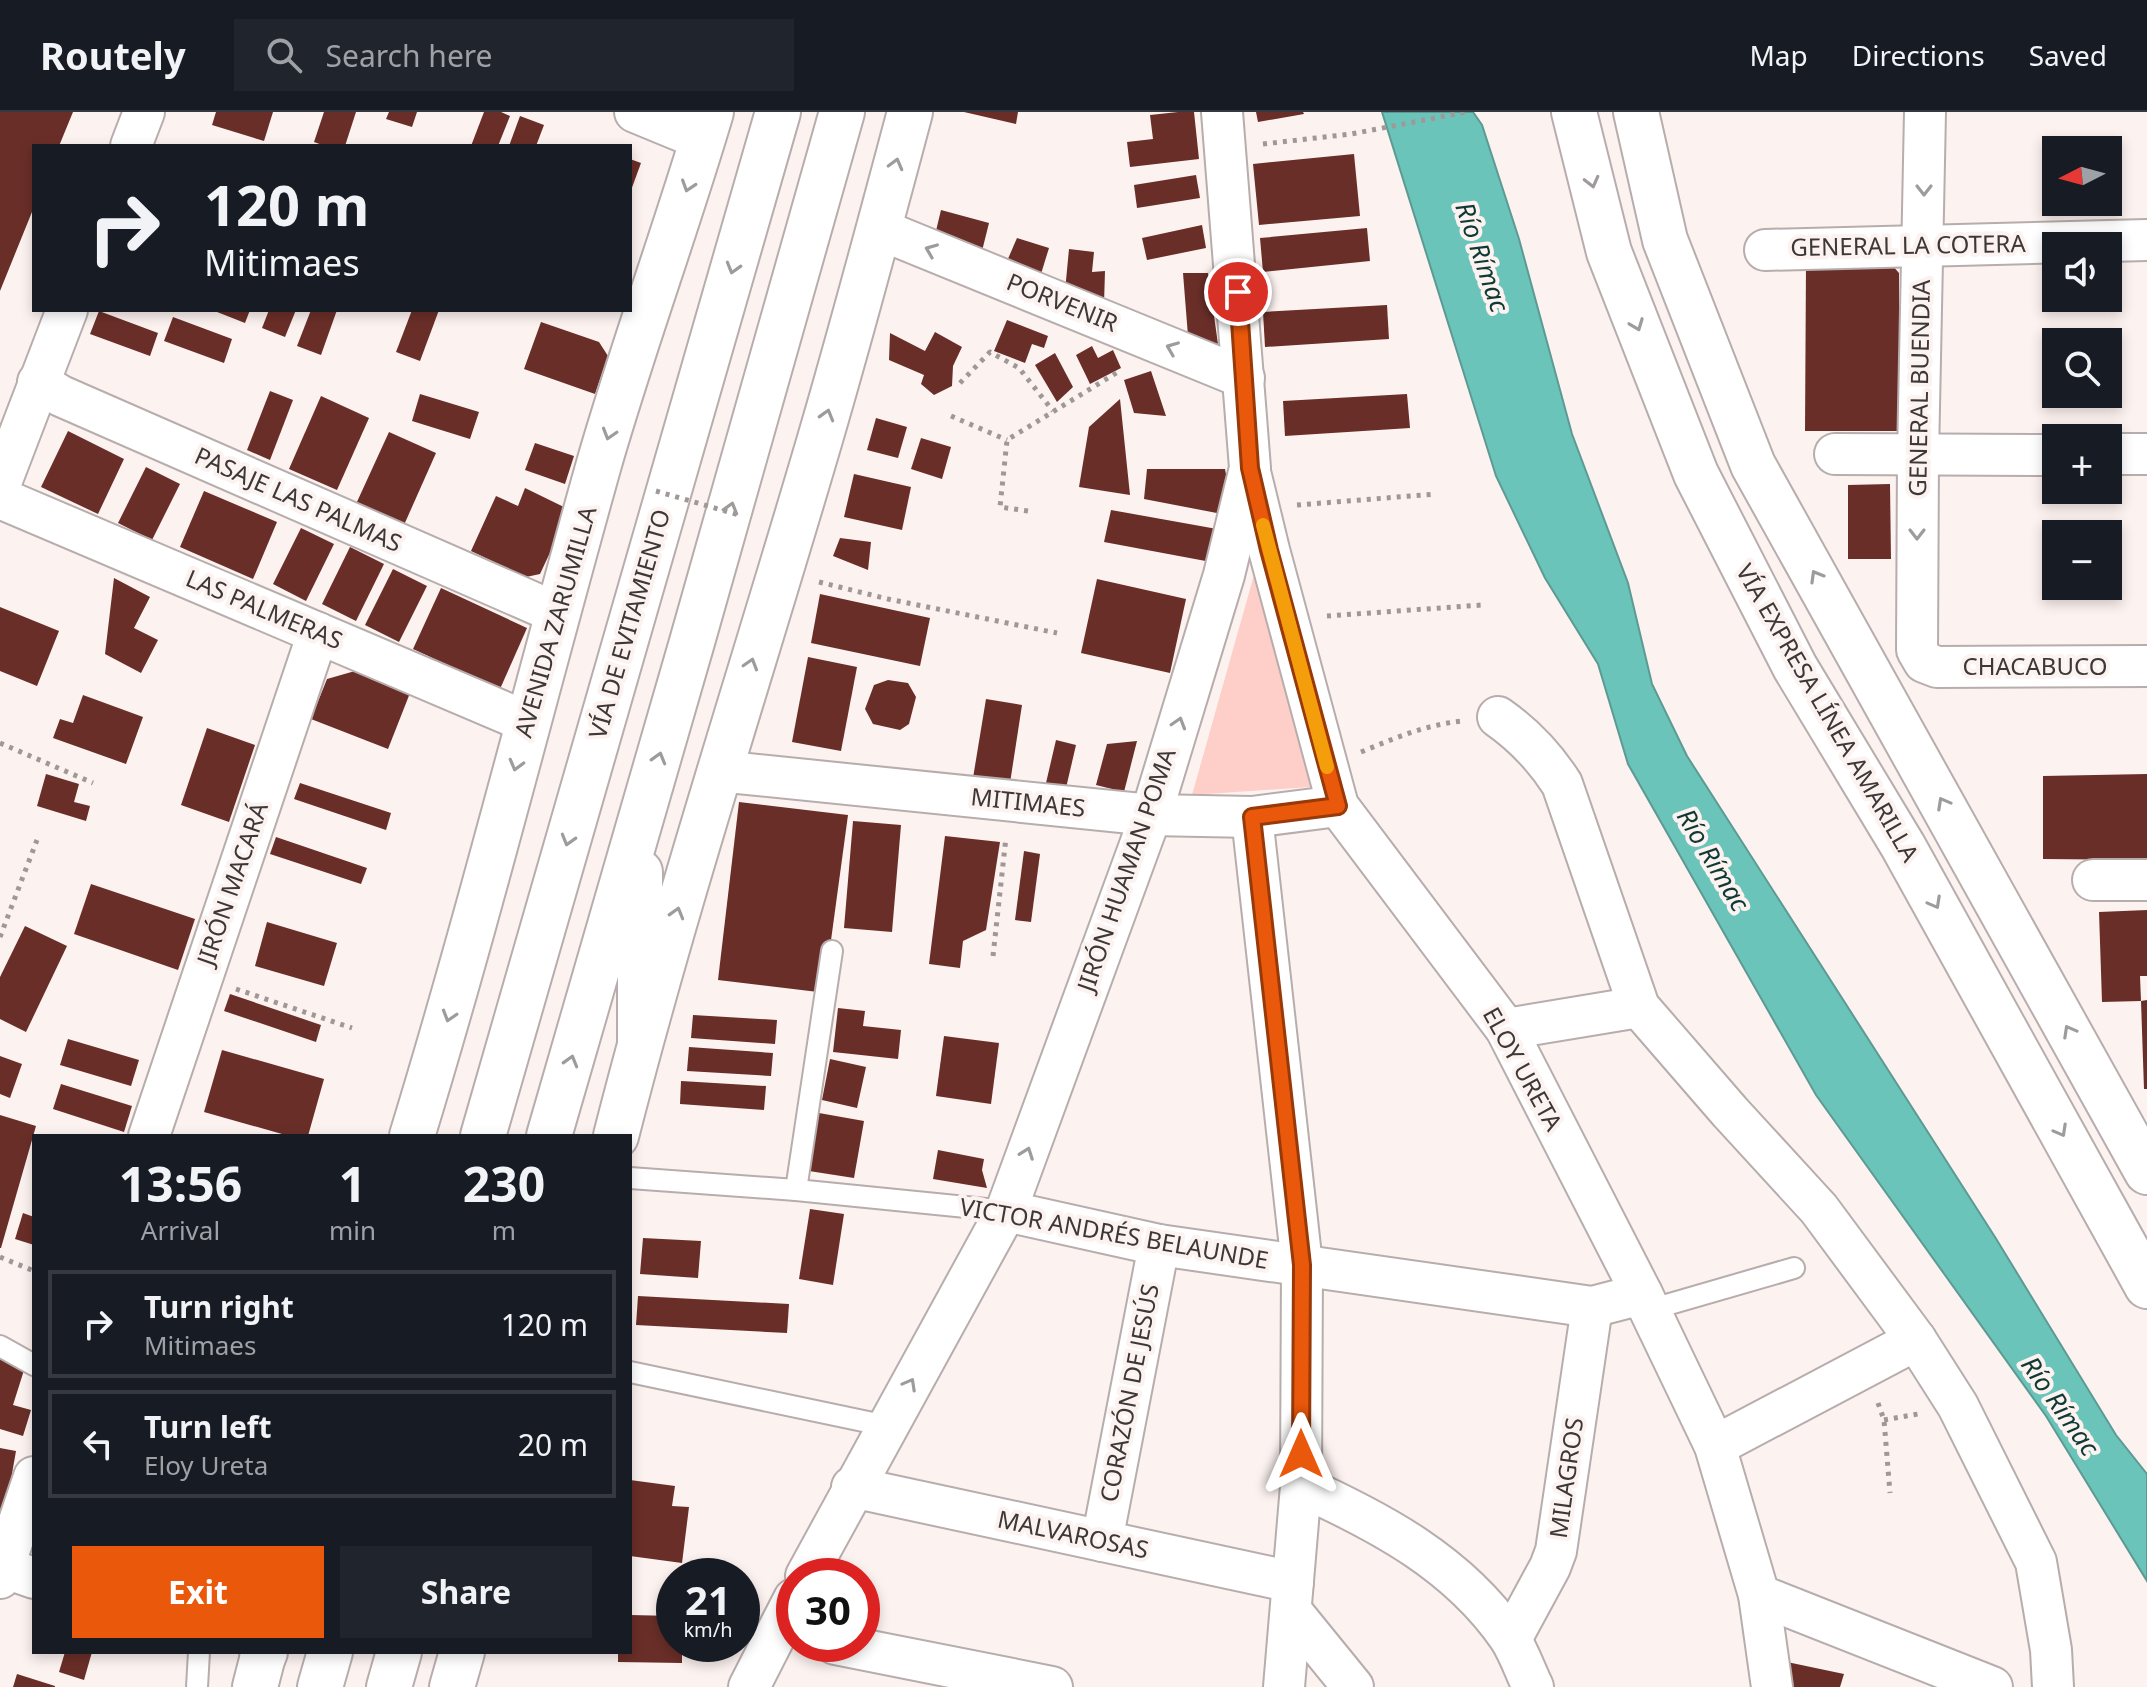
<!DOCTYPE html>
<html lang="en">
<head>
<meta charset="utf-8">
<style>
	body { margin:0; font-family:"Noto Sans",sans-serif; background:#20242c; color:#f1f3f6; height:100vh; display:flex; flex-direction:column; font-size:30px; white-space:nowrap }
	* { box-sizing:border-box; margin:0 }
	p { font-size:26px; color:#9ea1a6 }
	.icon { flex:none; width:44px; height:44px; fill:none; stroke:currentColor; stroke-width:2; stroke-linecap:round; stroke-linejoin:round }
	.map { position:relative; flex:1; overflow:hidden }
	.sheet { position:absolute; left:32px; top:1022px; width:600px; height:520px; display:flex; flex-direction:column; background:#171b24; border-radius:0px; box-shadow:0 4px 12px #0003 }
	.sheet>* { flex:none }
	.top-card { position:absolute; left:32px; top:32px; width:600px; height:168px; border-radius:0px; box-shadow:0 4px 12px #0003; background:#171b24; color:#f1f3f6; overflow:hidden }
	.needle { width:52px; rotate:264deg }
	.fabs { position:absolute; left:2042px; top:24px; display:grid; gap:16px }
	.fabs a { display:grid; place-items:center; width:80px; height:80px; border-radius:0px; background:#171b24; box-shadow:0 4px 12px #0003; font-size:40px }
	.speed { position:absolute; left:656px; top:1446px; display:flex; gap:16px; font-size:40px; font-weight:700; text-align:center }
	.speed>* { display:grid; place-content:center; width:104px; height:104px; border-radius:50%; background:#171b24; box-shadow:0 4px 12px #0003; line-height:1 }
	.speed small { font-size:20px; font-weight:400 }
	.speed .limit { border:12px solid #d22; background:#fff; color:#111 }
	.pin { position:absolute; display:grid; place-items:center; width:68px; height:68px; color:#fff; margin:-34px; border:4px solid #fff; border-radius:50%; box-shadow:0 2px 8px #0007 }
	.me { position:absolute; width:88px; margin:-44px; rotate:0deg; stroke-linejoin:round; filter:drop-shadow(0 0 6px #0008) }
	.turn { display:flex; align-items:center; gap:28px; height:168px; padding:0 40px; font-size:36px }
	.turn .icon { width:104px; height:104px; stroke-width:2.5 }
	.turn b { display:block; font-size:56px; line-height:68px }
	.eta { display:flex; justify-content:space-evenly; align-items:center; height:136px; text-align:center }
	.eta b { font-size:48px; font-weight:700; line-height:56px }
	.button { display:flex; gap:16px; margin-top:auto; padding:16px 40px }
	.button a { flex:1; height:92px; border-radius:0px; background:#ea580c; color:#fff; font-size:32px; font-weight:700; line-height:92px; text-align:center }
	.button a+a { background:#20242c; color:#f1f3f6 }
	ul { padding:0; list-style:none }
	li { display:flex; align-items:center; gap:24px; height:108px; margin:0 16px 12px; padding:0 24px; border:4px solid #363941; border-radius:0px }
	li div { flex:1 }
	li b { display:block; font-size:30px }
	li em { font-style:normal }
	header { display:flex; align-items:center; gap:48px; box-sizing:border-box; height:112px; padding:0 40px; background:#171b24; border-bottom:2px solid #363941 }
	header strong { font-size:38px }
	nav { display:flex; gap:44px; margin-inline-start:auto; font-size:28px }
	.search { width:560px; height:72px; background:#20242c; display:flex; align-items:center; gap:20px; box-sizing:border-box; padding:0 28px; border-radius:0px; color:#9ea1a6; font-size:30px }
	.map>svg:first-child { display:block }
	.green { fill:#fecec8 }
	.water { fill:#6bc4ba; stroke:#5d9a93; stroke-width:2 }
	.building { fill:#6a2e28 }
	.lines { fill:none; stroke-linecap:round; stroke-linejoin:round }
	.lane-casing { stroke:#b7adac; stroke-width:24 }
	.street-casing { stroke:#b7adac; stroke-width:44 }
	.secondary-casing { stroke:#b7adac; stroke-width:48 }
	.highway-casing { stroke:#b7adac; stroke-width:48 }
	.path { stroke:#9f9896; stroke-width:5; stroke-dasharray:4 6; stroke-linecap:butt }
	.lane { stroke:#fff; stroke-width:20 }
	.street { stroke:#fff; stroke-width:40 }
	.secondary { stroke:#fff; stroke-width:44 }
	.highway { stroke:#fff; stroke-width:44 }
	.path-bridge { stroke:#9f9896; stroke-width:5; stroke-dasharray:4 6; stroke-linecap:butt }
	.oneway { stroke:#9e9c9b }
	.route-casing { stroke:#983908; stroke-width:20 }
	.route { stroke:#ea580c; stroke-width:14 }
	.slow { stroke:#f59e0b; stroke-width:14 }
	.labels { text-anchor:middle; stroke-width:8; stroke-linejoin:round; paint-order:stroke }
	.street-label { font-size:24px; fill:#3c3837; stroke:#fcf2f0 }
	.water-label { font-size:26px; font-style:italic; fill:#0e3935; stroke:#fcf2f0 }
</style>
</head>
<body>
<header>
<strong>Routely</strong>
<div class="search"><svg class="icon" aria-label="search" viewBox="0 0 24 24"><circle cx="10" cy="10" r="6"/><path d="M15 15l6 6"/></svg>Search here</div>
<nav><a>Map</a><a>Directions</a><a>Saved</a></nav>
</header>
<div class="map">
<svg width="2147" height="1575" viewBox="0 0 2147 1575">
	<rect width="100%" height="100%" fill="#fcf2f0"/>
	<!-- green -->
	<polygon class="green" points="1254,463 1311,675 1192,683"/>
	<!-- water -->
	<polygon class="water" points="1382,0 1473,0 1482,13 1519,127 1572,322 1628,471 1652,572 1687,644 1995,1125 2116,1323 2147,1362 2147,1469 2046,1304 1816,983 1628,652 1598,552 1545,466 1496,364"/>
	<!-- building -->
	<g class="building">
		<polygon points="0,0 73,0 59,34 34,34 34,95 0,179"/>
		<polygon points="216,0 273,0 264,29 212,13"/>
		<polygon points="324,0 356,0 345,34 325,34 314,30"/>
		<polygon points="389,0 417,0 412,15 386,7"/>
		<polygon points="484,0 501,0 510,4 498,34 471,34"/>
		<polygon points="964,0 1018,0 1016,12"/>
		<polygon points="1178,0 1194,0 1199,47 1130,55 1127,30 1153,27 1150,3"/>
		<polygon points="1256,0 1303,0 1304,2 1258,10"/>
		<polygon points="520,4 544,13 536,34 509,34"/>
		<polygon points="1354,42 1360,104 1259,113 1253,52"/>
		<polygon points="630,47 641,51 630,81"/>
		<polygon points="1196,63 1200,86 1137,96 1134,73"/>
		<polygon points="941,98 989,111 982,139 935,123"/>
		<polygon points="1202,113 1206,136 1147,148 1142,126"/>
		<polygon points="1367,116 1370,149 1263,160 1260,126"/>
		<polygon points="1017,126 1049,136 1040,165 1004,156"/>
		<polygon points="1069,137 1094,140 1092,160 1105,159 1104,192 1065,179"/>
		<polygon points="1806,153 1892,153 1899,161 1899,319 1805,319"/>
		<polygon points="1183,161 1208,161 1218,232 1188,224"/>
		<polygon points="1387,193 1389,227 1265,235 1263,200"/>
		<polygon points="212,198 250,198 245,211"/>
		<polygon points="269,198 296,198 285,225 262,216"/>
		<polygon points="311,198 337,198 321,243 297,234"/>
		<polygon points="412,198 439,198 420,249 396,240"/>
		<polygon points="99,199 158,221 150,244 90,222"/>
		<polygon points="173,205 232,227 224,251 164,229"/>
		<polygon points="1007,208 1048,224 1044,236 1032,232 1025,251 994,239"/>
		<polygon points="541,210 599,230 608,244 595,282 524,257"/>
		<polygon points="935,220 962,235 953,254 952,274 934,283 921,272 924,263 889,248 890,221 925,239"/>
		<polygon points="1092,234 1098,246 1113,238 1121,256 1090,272 1076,243"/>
		<polygon points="1055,241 1073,275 1057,290 1035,253"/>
		<polygon points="1151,259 1166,304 1134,301 1124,268"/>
		<polygon points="270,279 293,288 270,348 247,338"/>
		<polygon points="420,282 479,300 470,327 412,309"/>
		<polygon points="1407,282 1410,316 1285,324 1283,289"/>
		<polygon points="321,284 369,306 337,378 289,357"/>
		<polygon points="1120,287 1130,383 1079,375 1089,315"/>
		<polygon points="876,306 907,315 898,346 867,338"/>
		<polygon points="68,319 124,347 98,402 41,375"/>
		<polygon points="389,320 436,341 404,413 356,392"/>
		<polygon points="921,326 951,335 942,367 911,357"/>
		<polygon points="535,331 574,344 565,372 525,358"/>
		<polygon points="146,355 180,372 152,428 118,411"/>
		<polygon points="1147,357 1225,357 1229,378 1222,402 1144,387"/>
		<polygon points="854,362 911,375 902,418 844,405"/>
		<polygon points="1890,372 1891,447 1848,447 1848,373"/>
		<polygon points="525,376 570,398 540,462 526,465 471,439 496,384 518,394"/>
		<polygon points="204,379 277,410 253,467 180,435"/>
		<polygon points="1111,398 1217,417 1211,450 1104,430"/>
		<polygon points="301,416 334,432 306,489 273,472"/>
		<polygon points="840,426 871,430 868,458 833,444"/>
		<polygon points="350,435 384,452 356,509 322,492"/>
		<polygon points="393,457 427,474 399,530 365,513"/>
		<polygon points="114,466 150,485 134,516 158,528 141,561 105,542"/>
		<polygon points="1097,467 1186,487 1170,561 1081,541"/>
		<polygon points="441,476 527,516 500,577 413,537"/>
		<polygon points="820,482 930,506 920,554 811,531"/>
		<polygon points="0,495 59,519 37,574 0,559"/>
		<polygon points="808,545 857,555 841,639 792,630"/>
		<polygon points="355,559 410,581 388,637 311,607 327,567"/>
		<polygon points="888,568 908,571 916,585 909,612 900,618 873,612 865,597 874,573"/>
		<polygon points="83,583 143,605 126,652 53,626 60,607 73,611"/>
		<polygon points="986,587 1022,593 1010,671 973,666"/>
		<polygon points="207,616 255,633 229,710 181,693"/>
		<polygon points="1056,628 1076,633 1066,676 1046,671"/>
		<polygon points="1137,629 1124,680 1096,673 1107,632"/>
		<polygon points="46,662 79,672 74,690 90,694 86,709 37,694"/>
		<polygon points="2147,662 2147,748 2043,747 2043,664"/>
		<polygon points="300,671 391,701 386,718 294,687"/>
		<polygon points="739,690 848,703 829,843 818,880 718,868"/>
		<polygon points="853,709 901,713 892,820 844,816"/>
		<polygon points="945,724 1000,730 986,818 963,829 960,856 929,852"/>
		<polygon points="276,725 367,756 361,772 270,742"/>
		<polygon points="1024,739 1040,742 1031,810 1015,808"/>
		<polygon points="91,772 195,807 178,858 74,822"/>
		<polygon points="2147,798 2147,864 2140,864 2141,889 2102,890 2099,800"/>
		<polygon points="267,810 337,831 324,874 255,854"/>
		<polygon points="25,814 67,834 26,920 0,907 0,865"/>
		<polygon points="230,882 321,913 316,930 224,899"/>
		<polygon points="2147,888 2147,977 2144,977 2141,889"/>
		<polygon points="838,896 865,899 863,914 901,918 898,947 833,940"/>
		<polygon points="693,903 777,908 775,932 691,926"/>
		<polygon points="944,924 999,931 991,992 936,984"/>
		<polygon points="68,927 139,948 131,974 60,953"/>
		<polygon points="689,935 773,941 771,964 687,959"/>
		<polygon points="222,938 324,967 308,1024 289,1024 204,1000"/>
		<polygon points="0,944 22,952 10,986 0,982"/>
		<polygon points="830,947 866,955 857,996 822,988"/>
		<polygon points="681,969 766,974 764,998 680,992"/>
		<polygon points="61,972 132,994 124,1020 53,997"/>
		<polygon points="819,1001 864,1009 854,1066 809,1059"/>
		<polygon points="0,1003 36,1014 1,1136 0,1136"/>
		<polygon points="938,1038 984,1047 982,1058 987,1076 933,1067"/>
		<polygon points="810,1097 844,1102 833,1173 799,1167"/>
		<polygon points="23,1101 34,1105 34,1133 15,1127"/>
		<polygon points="643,1126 701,1129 698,1166 640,1162"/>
		<polygon points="638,1184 789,1192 787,1221 636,1213"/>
		<polygon points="0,1247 25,1255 13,1293 31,1298 23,1324 0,1317"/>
		<polygon points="0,1336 16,1339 3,1413 0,1414"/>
		<polygon points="630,1368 675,1374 672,1394 689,1395 682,1451 630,1444"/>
		<polygon points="630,1503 674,1504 674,1532 682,1532 682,1551 618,1550 618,1540 630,1540"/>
		<polygon points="65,1540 92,1540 84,1568 59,1560"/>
		<polygon points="1787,1550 1844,1562 1840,1575 1790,1575"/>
		<polygon points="17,1562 55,1574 55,1575 13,1575"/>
	</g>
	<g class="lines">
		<!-- lane casing -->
		<g class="lane-casing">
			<g id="lane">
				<polyline points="630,1066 796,1078 1006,1099"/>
				<polyline points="796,1078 832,839"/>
				<polyline points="1649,1198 1794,1156"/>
				<polyline points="0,1234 34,1253"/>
				<polyline points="630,1260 887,1314"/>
				<polyline points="197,1575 199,1540"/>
			</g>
		</g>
		<!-- street casing -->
		<g class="street-casing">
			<g id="street">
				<polyline points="635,0 703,28"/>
				<polyline points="1925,0 1918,344 1917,538 1924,550 1937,555 2147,554"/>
				<polyline points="131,34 144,0"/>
				<polyline points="879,117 1244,266"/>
				<polyline points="1765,138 2147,128"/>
				<polyline points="38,270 61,284 559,502"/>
				<polyline points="1835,342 2056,343"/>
				<polyline points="2108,342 2147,342"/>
				<polyline points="1251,364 1269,438 1338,694 1506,917 1642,1182 1715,1334 1759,1483 1772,1575"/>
				<polyline points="0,373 67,198"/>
				<polyline points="0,386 527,610"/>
				<path d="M1498,605C1525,624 1544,644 1562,672L1639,895L1730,1000L1819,1097L1916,1228L1958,1294L2036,1450L2051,1538L2053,1575"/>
				<polyline points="718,659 1151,703 1252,705 1338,694"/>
				<polyline points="1252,705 1302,1153 1301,1374 1284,1575"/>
				<polyline points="2093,768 2147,768"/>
				<polyline points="1506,917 1639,895"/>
				<polyline points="149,1024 318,521"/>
				<polyline points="1006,1099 1159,1133 1592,1195 1642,1182"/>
				<polyline points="1715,1334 1916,1228"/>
				<path d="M1301,1374C1380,1410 1458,1451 1509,1525C1519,1540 1525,1559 1533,1575"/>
				<polyline points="852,1375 1293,1470"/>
				<polyline points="1102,1429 1159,1133"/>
				<polyline points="0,1454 34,1466"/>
				<polyline points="806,1464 1006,1099 1151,703 1224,463 1250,356 1222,0"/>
				<polyline points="0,1466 34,1365"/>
				<polyline points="1759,1483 1992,1575"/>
				<polyline points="1292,1500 1353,1575"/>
				<polyline points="1511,1527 1550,1455 1556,1439 1592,1195"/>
				<polyline points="835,1532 1052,1575"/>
				<polyline points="749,1575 794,1487"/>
			</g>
		</g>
		<!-- secondary casing -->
		<g class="secondary-casing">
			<g id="secondary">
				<path d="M412,1024C480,802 536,576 599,352C633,234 676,118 711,0"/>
				<path d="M616,1024C676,789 752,559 820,327C852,218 881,109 910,0"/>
				<polyline points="255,1575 264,1540"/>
				<polyline points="452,1575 462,1540"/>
			</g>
		</g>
		<!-- highway casing -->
		<g class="highway-casing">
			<g id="highway">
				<polyline points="1574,0 1609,140 1696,362 1795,555 1903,734 2147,1174"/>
				<polyline points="1636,0 1665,128 1753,353 2147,1060"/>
				<polyline points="640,760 640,930"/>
				<polyline points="483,1024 778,0"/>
				<polyline points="549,1024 692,530 842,0"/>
				<polyline points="262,1547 265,1540"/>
				<polyline points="320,1575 330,1540"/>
				<polyline points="389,1575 399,1540"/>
			</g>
		</g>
		<!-- path -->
		<g class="path">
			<polyline points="1263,32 1351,22 1466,0"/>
			<polyline points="960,271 990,240 1019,256 1053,299"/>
			<polyline points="951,304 1007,328"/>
			<polyline points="1297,393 1436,382"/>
			<polyline points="1028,399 1000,395 1007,328 1121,258"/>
			<polyline points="819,470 888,487 1057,521"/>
			<polyline points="1327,504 1482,493"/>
			<polyline points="0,631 93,671"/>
			<path d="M1361,640C1395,626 1425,613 1462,609"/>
			<polyline points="0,825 37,728"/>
			<polyline points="993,844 1006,725"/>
			<polyline points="236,877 352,916"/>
			<polyline points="0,1145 34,1159"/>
			<polyline points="1878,1291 1884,1308 1890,1381"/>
			<polyline points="1884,1308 1918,1302"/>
		</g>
		<!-- lane -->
		<use href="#lane" class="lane"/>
		<!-- street -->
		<use href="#street" class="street"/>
		<!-- secondary -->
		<use href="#secondary" class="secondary"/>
		<!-- highway -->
		<use href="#highway" class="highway"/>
		<!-- path-bridge -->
		<polyline class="path-bridge" points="656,379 739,403"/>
	</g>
	<!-- one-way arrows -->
	<defs><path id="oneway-chevron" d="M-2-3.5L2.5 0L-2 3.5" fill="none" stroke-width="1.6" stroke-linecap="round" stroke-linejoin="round" transform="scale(2)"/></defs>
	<g class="oneway">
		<use href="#oneway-chevron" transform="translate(896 52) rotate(-75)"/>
		<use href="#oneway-chevron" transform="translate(1592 70) rotate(76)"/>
		<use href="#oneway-chevron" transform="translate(688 74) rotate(108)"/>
		<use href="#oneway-chevron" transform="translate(1924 78) rotate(90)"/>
		<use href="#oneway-chevron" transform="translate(931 138) rotate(-158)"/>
		<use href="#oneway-chevron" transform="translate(733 156) rotate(106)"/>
		<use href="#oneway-chevron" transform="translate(1637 213) rotate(69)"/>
		<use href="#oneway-chevron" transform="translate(1172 236) rotate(-158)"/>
		<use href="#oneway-chevron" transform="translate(827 303) rotate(-74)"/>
		<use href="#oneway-chevron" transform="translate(609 322) rotate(107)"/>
		<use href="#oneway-chevron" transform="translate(731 396) rotate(-74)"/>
		<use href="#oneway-chevron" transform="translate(1917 422) rotate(90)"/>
		<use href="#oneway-chevron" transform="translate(1816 464) rotate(-120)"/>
		<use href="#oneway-chevron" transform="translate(751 552) rotate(-73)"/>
		<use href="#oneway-chevron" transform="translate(1179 611) rotate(-73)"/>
		<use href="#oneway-chevron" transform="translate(659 646) rotate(-74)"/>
		<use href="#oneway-chevron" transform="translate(516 653) rotate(105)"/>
		<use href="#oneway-chevron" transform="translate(1943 691) rotate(-119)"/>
		<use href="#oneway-chevron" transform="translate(568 728) rotate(106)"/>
		<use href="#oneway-chevron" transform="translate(1935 791) rotate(61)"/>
		<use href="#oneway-chevron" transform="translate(677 801) rotate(-74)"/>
		<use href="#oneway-chevron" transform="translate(449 904) rotate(107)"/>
		<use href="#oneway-chevron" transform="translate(2069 919) rotate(-119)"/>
		<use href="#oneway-chevron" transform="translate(571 949) rotate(-74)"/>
		<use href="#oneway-chevron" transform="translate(2061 1019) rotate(61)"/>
		<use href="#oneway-chevron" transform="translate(1027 1041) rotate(-70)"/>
		<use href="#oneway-chevron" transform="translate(910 1272) rotate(-61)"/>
	</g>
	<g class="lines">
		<!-- route casing -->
		<g class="route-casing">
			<polyline id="route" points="1238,180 1250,356 1269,438 1338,694 1252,705 1302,1153 1301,1342"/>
		</g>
		<!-- route -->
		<use href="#route" class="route"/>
		<!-- slow -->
		<polyline class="slow" points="1263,413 1327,655"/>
	</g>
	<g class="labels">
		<!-- street labels -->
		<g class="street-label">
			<text transform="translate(1908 134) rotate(-1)" y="8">GENERAL LA COTERA</text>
			<text transform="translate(1062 191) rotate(22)" y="8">PORVENIR</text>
			<text transform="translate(1920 276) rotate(-89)" y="8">GENERAL BUENDIA</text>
			<text transform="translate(298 388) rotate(24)" y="8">PASAJE LAS PALMAS</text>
			<text transform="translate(264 498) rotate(23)" y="8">LAS PALMERAS</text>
			<text transform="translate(556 510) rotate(-74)" y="8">AVENIDA ZARUMILLA</text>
			<text transform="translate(630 512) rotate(-74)" y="8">VÍA DE EVITAMIENTO</text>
			<text x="2035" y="563">CHACABUCO</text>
			<text transform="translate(1827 601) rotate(60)" y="8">VÍA EXPRESA LÍNEA AMARILLA</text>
			<text transform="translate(1028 691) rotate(6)" y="8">MITIMAES</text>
			<text transform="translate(1127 758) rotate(-71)" y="8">JIRÓN HUAMAN POMA</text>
			<text transform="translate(233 772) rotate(-71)" y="8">JIRÓN MACARÁ</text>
			<text transform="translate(1522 957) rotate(61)" y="8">ELOY URETA</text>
			<text transform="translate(1114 1122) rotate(10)" y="8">VICTOR ANDRÉS BELAUNDE</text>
			<text transform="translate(1130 1281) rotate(-79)" y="8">CORAZÓN DE JESÚS</text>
			<text transform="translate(1567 1366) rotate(-82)" y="8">MILAGROS</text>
			<text transform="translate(1073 1423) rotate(12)" y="8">MALVAROSAS</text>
		</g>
		<!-- water labels -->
		<g class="water-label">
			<text transform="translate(1482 145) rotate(71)" y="9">Río Rímac</text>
			<text transform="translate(1713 748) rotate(59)" y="9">Río Rímac</text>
			<text transform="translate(2060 1294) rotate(55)" y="9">Río Rímac</text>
		</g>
	</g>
</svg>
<div class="fabs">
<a><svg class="needle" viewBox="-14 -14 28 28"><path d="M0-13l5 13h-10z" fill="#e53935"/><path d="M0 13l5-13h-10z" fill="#9ea1a6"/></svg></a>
<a><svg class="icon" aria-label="sound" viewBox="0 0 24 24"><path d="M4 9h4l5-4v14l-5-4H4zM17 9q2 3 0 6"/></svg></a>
<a><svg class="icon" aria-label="search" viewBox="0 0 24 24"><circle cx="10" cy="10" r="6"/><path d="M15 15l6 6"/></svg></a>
<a>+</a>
<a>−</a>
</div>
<div class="speed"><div>21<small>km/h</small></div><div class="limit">30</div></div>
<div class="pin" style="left:1238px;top:180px;background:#d93025"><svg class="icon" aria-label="arrive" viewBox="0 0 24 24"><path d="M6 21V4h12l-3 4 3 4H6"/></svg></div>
<svg class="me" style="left:1301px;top:1342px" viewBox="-20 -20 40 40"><path d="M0-17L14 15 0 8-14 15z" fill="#ea580c" stroke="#fff" stroke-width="4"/></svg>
<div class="top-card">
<div class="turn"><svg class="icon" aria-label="right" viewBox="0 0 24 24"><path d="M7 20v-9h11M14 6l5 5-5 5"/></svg><div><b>120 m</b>Mitimaes</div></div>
</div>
<section class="sheet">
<div class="eta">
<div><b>13:56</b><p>Arrival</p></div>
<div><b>1</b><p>min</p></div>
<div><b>230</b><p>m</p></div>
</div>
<ul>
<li><svg class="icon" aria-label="right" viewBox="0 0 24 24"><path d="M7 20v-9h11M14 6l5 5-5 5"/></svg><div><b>Turn right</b><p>Mitimaes</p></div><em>120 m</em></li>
<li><svg class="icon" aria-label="left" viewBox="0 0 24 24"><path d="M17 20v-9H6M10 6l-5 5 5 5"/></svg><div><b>Turn left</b><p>Eloy Ureta</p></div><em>20 m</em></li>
</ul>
<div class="button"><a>Exit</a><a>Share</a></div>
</section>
</div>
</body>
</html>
